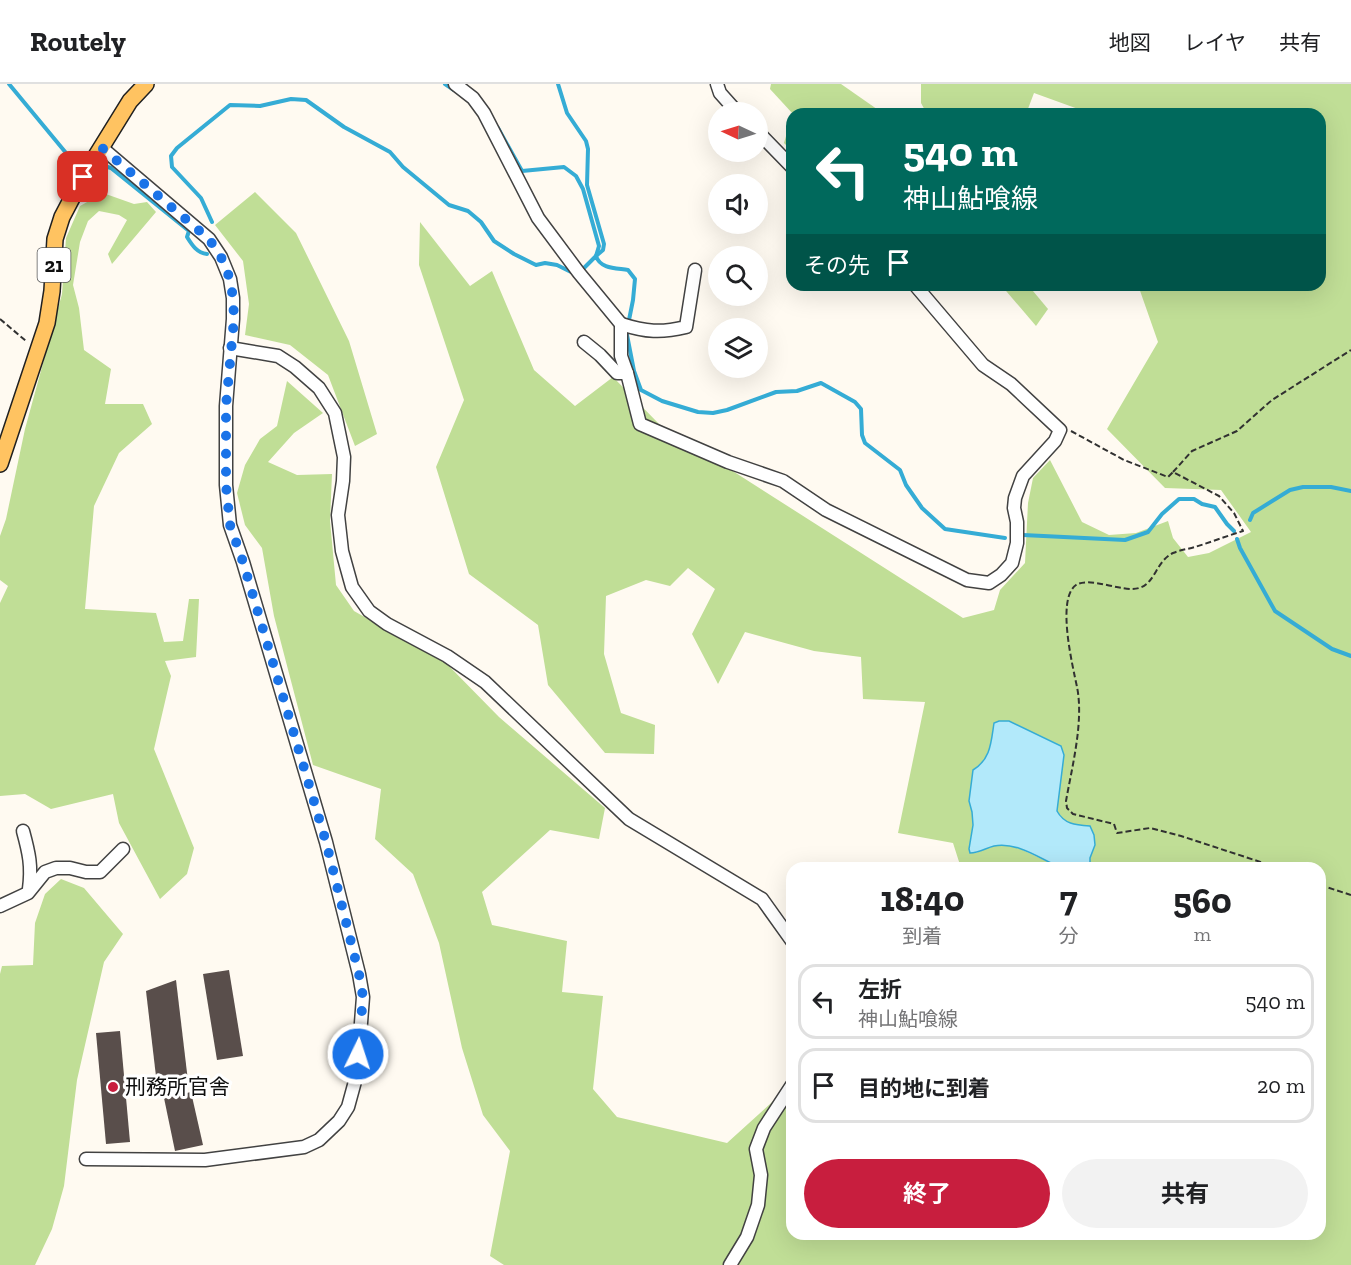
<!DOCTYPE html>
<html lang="ja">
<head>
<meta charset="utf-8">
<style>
	body { margin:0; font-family:"Zilla Slab","Noto Sans JP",serif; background:#f2f2f2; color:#202124; height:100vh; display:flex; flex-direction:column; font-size:22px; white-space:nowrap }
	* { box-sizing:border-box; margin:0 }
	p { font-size:20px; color:#757577 }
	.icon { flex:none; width:33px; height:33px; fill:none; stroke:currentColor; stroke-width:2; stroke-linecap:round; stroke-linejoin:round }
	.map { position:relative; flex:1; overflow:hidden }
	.details { position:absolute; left:786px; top:778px; width:540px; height:378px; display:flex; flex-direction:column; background:#fff; border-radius:18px; box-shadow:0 6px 24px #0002 }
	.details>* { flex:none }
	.top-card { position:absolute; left:786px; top:24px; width:540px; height:183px; border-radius:18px; box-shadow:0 6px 24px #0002; background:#00695c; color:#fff; overflow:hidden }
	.needle { width:39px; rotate:274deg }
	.controls { position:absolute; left:708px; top:18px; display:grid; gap:12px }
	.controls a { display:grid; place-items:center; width:60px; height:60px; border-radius:50%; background:#fff; box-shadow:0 6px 24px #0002; font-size:30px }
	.pin { position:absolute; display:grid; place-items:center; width:51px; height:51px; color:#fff; margin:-26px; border-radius:12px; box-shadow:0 3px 9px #0006 }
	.me { position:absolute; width:66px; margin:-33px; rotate:4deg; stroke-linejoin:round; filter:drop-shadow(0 0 4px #0008) }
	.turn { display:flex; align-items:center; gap:21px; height:126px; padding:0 18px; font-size:27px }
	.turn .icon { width:78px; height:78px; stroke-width:2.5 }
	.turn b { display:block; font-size:42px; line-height:51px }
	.then { display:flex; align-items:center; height:57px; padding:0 18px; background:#0003; gap:12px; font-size:22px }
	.eta { display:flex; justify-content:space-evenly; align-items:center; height:102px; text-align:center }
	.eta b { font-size:36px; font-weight:700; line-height:42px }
	.action { display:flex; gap:12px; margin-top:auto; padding:12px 18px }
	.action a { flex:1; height:69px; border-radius:36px; background:#c81e3e; color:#fff; font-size:24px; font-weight:700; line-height:69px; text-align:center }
	.action a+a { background:#f2f2f2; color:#202124 }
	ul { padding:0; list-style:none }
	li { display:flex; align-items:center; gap:18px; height:75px; margin:0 12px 9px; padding:0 6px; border:3px solid #e0e0e0; border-radius:18px }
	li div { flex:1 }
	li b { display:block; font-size:22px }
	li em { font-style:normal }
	header { display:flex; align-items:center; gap:36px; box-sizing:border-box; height:84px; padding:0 30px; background:#fff; border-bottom:2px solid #e0e0e0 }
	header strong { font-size:28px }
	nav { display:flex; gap:33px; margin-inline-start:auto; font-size:21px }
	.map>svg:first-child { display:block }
	.forest { fill:#c0de96 }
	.water { fill:#b2e9fa; stroke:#35acd5; stroke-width:1.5 }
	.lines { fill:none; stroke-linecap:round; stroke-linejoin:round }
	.stream { stroke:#35acd5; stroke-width:4 }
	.building { fill:#594e4b }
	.minor-casing { stroke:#424242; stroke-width:15 }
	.major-casing { stroke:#202020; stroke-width:18 }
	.path { stroke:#313131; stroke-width:2; stroke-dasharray:6 3; stroke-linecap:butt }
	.minor { stroke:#fff; stroke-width:12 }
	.major { stroke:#ffc361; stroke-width:15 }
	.route { stroke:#1a73e8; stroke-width:10; stroke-dasharray:0 18 }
	.poi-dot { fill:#c81e3e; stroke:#fff; stroke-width:2 }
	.labels { text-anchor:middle; stroke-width:6; stroke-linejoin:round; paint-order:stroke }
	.shield { fill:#fff; stroke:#575757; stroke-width:1.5 }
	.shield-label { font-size:20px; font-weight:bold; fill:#0f0f0f }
	.poi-label { font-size:21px; fill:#0f0f0f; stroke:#fff; text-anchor:start }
</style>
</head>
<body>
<header>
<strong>Routely</strong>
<nav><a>地図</a><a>レイヤ</a><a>共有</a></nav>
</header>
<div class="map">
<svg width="1351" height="1181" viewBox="0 0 1351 1181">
	<rect width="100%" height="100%" fill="#fffaf1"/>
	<!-- forest -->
	<g class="forest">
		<polygon points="771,0 841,0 884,30 793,30 770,5"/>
		<path d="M921,0H1351V1181H504L490,1172L510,1067L483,1031L462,964L439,859L413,790L375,755L381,705L313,681L274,532L262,464L245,441L237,409L245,381L260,355L277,342L287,297L323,329L294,349L268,378L297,391L332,390L330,437L336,501L354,527L447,580L499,633L605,724L599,755L550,746L482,808L492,841L567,857L562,908L603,912L593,1005L617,1033L727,1059L792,1000V1150H1320V784H1090V774L1095,761L1077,741L1065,738L1057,727L1061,662L1009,637H999L994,639C991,659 991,674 973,686L969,717L972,728L973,741L969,765L976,769L993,762H1014L1055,781L1058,784H961L953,759L898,749L925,618L863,615L861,573L814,567L745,548L718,600L692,550L715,505L688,484L670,502L646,496L606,512L604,570L621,629L655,641L654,670L605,669L548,601L538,541L469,490L436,383L464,316L419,181L420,138L470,202L492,187L534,286L575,322L613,293L659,340L963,534L994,526L1000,506L1025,479L1028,419L1033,394L1050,376L1082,438L1109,451L1136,449L1168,437L1173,454L1188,473L1209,469L1251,448L1221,406L1165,404L1107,345L1158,258L1138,201H1320V30H1092L1034,9L1026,30H927L921,19Z"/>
		<polygon points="792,32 792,67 784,59"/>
		<polygon points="255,108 296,149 349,257 377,350 355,362 328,291 290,261 245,251 249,220 243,177 215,141"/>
		<polygon points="103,109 134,120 147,118 156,128 112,180 108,170 127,136 119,131 99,127 88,137 80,158 73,201 79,224 84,266 111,285 105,320 143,320 152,340 119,369 94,422 85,525 156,529 164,558 183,557 189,515 199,515 196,573 165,577 171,592 154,665 194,764 187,790 160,815 119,739 113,710 51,725 25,710 0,712 0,519 8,502 0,496 0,452 6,435 25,345 62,210 66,154 80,122"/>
		<polygon points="1001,201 1028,201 1048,225 1036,242"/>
		<polygon points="61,795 84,804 123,850 104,878 77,996 64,1102 52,1145 35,1181 0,1181 0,890 2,882 33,881 35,839 45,810"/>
	</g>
	<!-- water -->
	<path class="water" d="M999,637H1009L1061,662L1064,671L1057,727C1064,740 1075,741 1090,742L1094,751L1095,761L1090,774V784H1058L1055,781C1036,772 1016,758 994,762C986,764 979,769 970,769L969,765L973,741L972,728L969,717L973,686C991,675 991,658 994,639Z"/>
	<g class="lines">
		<!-- stream -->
		<g class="stream">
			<polyline points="9,0 76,81 78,81"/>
			<polyline points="445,0 454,6"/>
			<polyline points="558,0 567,29 586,57 588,65 587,101 604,160 603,166 596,172"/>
			<polyline points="498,44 522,87 564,83 576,92 583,105 599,162 596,172"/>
			<path d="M101,81L111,84L189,147L187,153C192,161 197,169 207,170"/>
			<path d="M212,138L201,114L172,83L171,72L177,64L230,21L260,22L291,15L306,16L344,43L390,68L403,83L449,121L468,127L481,138L494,157L514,170L536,181L545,179L557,181L571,188L584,184L596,172C600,185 617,184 628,186L635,195L633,216L628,241"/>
			<polyline points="627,251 634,287 641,306 662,317 698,328 713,329 727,326 776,308 797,307 821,299 855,318 861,325 862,351 865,359 900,386 906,401 922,424 945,445 1005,454"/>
			<polyline points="1250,436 1253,429 1290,406 1303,403 1331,403 1351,407"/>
			<polyline points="1023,451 1125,456 1148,448 1162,430 1179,415 1194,415 1202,420 1215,423 1227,440 1234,447"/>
			<polyline points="1237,455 1240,464 1275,527 1332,565 1351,572"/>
		</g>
	</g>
	<!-- building -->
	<g class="building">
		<polygon points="229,886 243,972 217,976 203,890"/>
		<polygon points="176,896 188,997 157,1001 146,907"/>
		<polygon points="120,947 130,1058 106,1060 96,949"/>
		<polygon points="191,1008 203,1061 175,1067 164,1014"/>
	</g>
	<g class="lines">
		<!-- minor casing -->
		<g class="minor-casing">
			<g id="minor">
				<polyline points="455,0 473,14 484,29 538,134 579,189 621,240 621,272 627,289 640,340 728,378 783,397 826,426 967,496 989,499 1001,491 1012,479 1017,459 1017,438 1014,424 1015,414 1023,392 1055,357 1060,346 1011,300 983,281 915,201"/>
				<polyline points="717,0 720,9 737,28"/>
				<polyline points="758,48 792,83"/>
				<path d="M621,240C646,248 661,249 686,243L695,186"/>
				<polyline points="584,258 600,271 617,289 627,289"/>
				<polyline points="230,264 278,272 295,283 319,304 335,329 344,373 343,397 338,431 342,467 352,503 369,527 387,540 447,572 485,598 629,735 762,815 792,857"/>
				<path d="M23,747C29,769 32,782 29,805"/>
				<polyline points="0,822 28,809 45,788 56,784 70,784 86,788 100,788 123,765"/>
				<polyline points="86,1075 205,1076 304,1063 319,1056 339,1037 348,1023 357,990 363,913 359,890 326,758 243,478 230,441 226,401 226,322 233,235 233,214 230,195 221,173 209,155 102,64"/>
				<polyline points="730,1181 747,1153 758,1121 761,1091 756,1065 764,1044 792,1001"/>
			</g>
		</g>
		<!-- major casing -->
		<g class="major-casing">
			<polyline id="major" points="0,380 47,239 52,207 55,155 62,133 83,93 130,17 146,0"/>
		</g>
		<!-- path -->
		<g class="path">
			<polyline points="0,235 26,257"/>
			<path d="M1071,347L1124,376L1168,393L1173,388L1219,412L1234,429L1243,447C1227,452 1211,458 1195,463C1188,465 1180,466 1173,469C1156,477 1155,500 1139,504C1123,509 1090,492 1076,501C1056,515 1073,583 1077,603C1084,637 1072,683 1066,717L1067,724L1073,730L1114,740L1117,749L1150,744L1181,752L1279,784"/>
			<polyline points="1173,388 1192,367 1237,347 1272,316 1351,266"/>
			<polyline points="1320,801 1351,811"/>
		</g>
		<!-- minor -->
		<use href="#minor" class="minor"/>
		<!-- major -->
		<use href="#major" class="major"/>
	</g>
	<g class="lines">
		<!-- route -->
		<polyline class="route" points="83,93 102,64 209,155 221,173 230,195 233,214 234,235 226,322 226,401 230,441 243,478 326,758 359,890 363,913 358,970"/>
	</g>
	<!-- markers -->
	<circle class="poi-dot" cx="113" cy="1003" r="6"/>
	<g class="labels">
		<!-- shield labels -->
		<rect class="shield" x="37.5" y="164" width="33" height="34" rx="4.5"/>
		<g class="shield-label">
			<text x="54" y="188">21</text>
		</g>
		<!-- poi labels -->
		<g class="poi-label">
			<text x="125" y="1010">刑務所官舎</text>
		</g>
	</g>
</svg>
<div class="controls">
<a><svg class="needle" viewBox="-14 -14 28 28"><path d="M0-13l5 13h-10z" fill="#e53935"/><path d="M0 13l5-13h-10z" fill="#757577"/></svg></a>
<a><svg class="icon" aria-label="sound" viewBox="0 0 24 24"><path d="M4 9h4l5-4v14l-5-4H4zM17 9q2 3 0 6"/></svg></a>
<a><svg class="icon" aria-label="search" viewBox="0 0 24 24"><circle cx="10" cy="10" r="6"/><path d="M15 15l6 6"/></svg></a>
<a><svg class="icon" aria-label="layers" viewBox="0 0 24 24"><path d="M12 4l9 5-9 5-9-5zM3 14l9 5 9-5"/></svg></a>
</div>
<div class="pin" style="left:83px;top:93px;background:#d93025"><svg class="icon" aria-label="arrive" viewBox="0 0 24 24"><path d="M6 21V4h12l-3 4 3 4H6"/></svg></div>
<svg class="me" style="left:358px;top:970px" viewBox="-20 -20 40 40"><circle r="17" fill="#1a73e8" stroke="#fff" stroke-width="3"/><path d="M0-11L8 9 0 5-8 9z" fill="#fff"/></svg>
<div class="top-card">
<div class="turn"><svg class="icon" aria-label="left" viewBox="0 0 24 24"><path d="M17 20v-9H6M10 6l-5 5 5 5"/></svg><div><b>540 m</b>神山鮎喰線</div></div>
<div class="then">その先<svg class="icon" aria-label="arrive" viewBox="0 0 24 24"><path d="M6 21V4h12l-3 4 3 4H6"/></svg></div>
</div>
<section class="details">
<div class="eta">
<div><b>18:40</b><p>到着</p></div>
<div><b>7</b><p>分</p></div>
<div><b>560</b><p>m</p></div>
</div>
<ul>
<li><svg class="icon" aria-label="left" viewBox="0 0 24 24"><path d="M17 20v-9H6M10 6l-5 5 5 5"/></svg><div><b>左折</b><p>神山鮎喰線</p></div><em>540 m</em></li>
<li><svg class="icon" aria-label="arrive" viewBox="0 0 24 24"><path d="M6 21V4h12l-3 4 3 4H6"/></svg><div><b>目的地に到着</b></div><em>20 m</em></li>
</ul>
<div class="action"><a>終了</a><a>共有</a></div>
</section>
</div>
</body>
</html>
